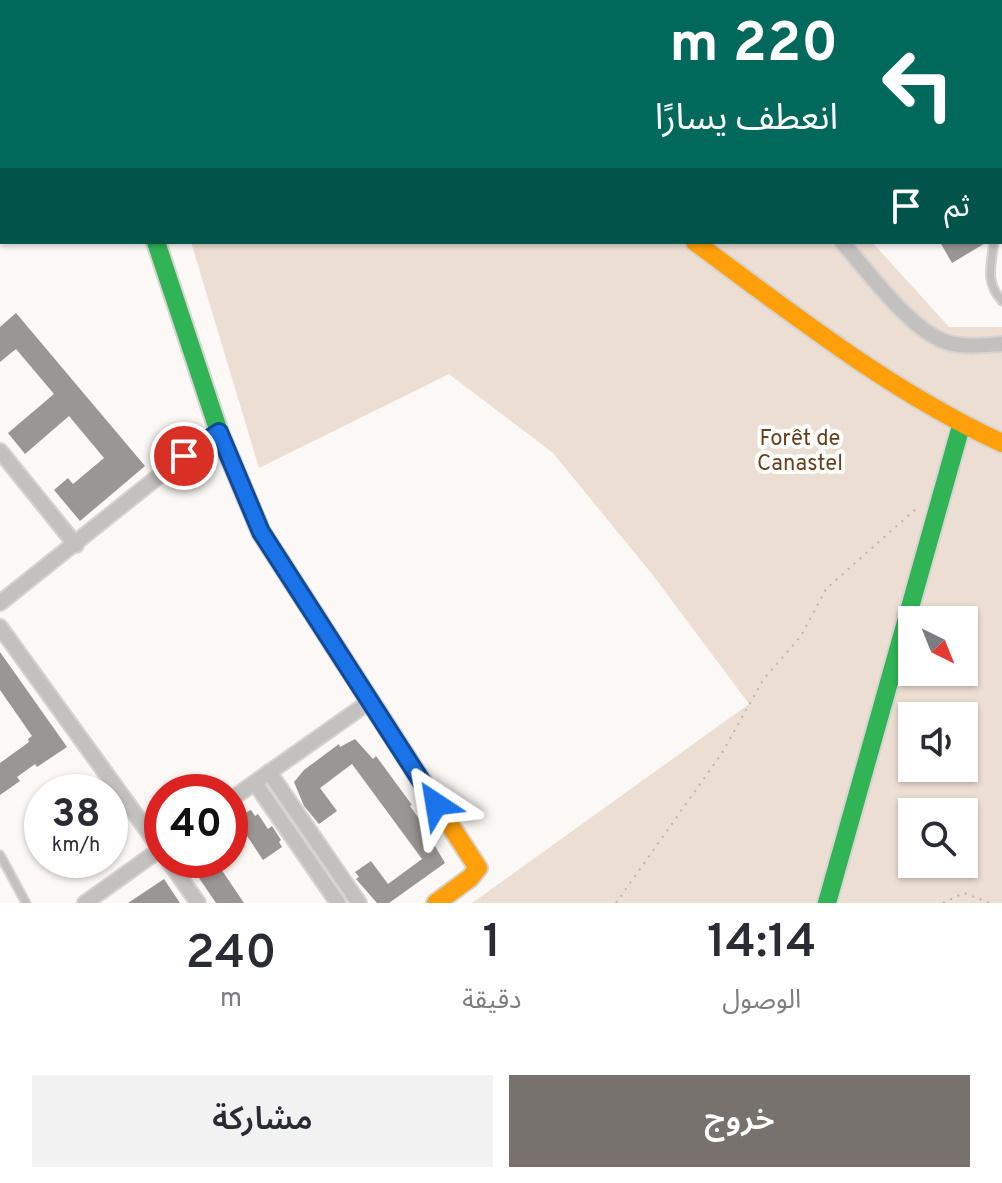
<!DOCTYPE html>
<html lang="ar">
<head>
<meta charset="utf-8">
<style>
	body { margin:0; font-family:Overpass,"Noto Sans Arabic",sans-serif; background:#f2f2f3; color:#2b2b33; direction:rtl; height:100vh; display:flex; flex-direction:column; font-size:30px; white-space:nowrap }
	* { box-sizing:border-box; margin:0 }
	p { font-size:26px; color:#7c7c81 }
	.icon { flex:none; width:44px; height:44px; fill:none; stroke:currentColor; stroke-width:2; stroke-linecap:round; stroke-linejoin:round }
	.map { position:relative; height:903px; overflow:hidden; direction:ltr }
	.side { display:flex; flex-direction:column; background:#fff; flex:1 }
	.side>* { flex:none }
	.top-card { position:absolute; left:0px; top:0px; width:1002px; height:244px; box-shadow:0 2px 6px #0004; direction:rtl; background:#00695c; color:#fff; overflow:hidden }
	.needle { width:52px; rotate:137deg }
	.tools { position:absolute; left:898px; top:606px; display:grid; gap:16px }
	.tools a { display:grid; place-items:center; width:80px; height:80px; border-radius:0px; background:#fff; box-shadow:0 2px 6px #0004; font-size:40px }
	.speed { position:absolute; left:24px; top:774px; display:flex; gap:16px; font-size:40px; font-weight:700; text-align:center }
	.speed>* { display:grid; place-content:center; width:104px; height:104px; border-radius:50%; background:#fff; box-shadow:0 2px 6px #0004; line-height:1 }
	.speed small { font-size:20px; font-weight:400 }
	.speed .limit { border:12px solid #d22; background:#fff; color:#111 }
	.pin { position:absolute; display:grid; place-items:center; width:68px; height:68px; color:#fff; margin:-34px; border:4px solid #fff; border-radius:50%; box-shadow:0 2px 8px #0007 }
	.me { position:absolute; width:88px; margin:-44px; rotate:327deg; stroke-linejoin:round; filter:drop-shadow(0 0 6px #0008) }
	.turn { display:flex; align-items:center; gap:28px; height:168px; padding:0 32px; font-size:36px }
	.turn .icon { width:104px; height:104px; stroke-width:2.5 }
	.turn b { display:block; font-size:56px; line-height:68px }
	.then { display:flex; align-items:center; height:76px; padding:0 32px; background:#0003; gap:16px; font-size:30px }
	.eta { display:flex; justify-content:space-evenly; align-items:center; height:136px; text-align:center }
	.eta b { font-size:48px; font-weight:600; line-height:56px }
	.button { display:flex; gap:16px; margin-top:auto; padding:16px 32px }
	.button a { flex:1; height:92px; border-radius:0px; background:#77726e; color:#fff; font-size:32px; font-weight:600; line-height:92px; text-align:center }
	.button a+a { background:#f2f2f3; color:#2b2b33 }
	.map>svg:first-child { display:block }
	.green { fill:#ecded2; fill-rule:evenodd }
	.building { fill:#9a9693 }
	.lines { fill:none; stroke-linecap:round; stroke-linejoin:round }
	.lane-casing { stroke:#d6d3d1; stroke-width:11 }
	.street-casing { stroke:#d6d3d1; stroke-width:18 }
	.fast-casing { stroke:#d6d3d1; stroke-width:22 }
	.slow-casing { stroke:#d6d3d1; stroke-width:22 }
	.jam-casing { stroke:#d6d3d1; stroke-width:22 }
	.path { stroke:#b9b7b5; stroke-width:2; stroke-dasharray:2 6; stroke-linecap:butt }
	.lane { stroke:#c3c1bf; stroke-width:7 }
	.street { stroke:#c3c1bf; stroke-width:14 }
	.fast { stroke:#30b455; stroke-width:18 }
	.slow { stroke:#ff9f0a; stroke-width:18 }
	.jam { stroke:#e5322d; stroke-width:18 }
	.route-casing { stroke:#114b97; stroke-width:20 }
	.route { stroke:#1a73e8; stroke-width:14 }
	.labels { text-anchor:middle; stroke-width:8; stroke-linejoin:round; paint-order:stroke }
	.park-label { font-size:22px; fill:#69401e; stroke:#fff }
</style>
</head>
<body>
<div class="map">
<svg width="1002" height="903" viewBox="0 0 1002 903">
	<rect width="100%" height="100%" fill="#fbf8f5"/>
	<!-- green -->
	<g class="green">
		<polygon points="131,0 868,0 869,2 130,2"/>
		<path d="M191,242H872L949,327H1002V903H472L749,704L652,574L553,453L449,374L259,468ZM912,620H964V672H912ZM912,716H964V768H912ZM912,812H964V864H912Z"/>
	</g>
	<!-- building -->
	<g class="building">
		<polygon points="940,242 987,242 952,263"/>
		<polygon points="16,313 145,466 80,521 54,490 68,478 73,484 104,458 69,416 25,454 8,433 54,394 16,349 0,362 0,327"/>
		<polygon points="0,652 67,747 37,767 35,764 17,777 20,781 0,795 0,763 29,742 28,739 32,736 0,690"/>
		<polygon points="355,739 373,759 376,756 412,805 410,806 434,840 432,841 445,863 389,903 377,903 356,879 359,877 355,872 371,861 388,884 422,859 352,764 320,788 337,811 319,824 304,806 294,782 304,770 339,744 340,747"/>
		<polygon points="251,810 255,816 258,814 268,829 272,826 281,840 279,842 282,847 263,860 247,836 230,848 230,820"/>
		<polygon points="191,860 215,860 244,903 216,903 199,878 202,876"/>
		<polygon points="164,879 180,903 128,903"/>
	</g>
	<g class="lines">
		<!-- lane casing -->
		<g class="lane-casing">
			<g id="lane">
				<polyline points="878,0 878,2"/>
				<polyline points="1000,60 1002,58"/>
				<path d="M994,242C991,266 985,282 1002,301"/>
				<polyline points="0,855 26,903"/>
			</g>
		</g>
		<!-- street casing -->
		<g class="street-casing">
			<g id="street">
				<polyline points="521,0 521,2"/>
				<polyline points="766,0 766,2"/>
				<polyline points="143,2 143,0"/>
				<path d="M842,242C867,270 910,330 946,342C964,348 984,345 1002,344"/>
				<polyline points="0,451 76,545"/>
				<polyline points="0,603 184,456 219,432"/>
				<polyline points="0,627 162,851"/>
				<polyline points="269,772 359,903"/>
				<polyline points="255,783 338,903"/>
				<polyline points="230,800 369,702"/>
				<polyline points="168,860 198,903"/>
				<polyline points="85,903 162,848"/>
			</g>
		</g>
		<!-- fast casing -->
		<g class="fast-casing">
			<g id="fast">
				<polyline points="0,9 2,7"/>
				<polyline points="156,242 219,432 261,532 450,825"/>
				<polyline points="827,903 961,426"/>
			</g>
		</g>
		<!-- slow casing -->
		<g class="slow-casing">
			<g id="slow">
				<polyline points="36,2 38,0"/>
				<path d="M695,242C794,315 890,391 1002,443"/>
				<polyline points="436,903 470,878 478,868 450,825"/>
			</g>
		</g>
		<!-- jam casing -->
		<g class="jam-casing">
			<polyline id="jam" points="0,41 2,39"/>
		</g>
		<!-- path -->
		<g class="path">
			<polyline points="616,903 722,753 763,680 801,636 826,589 918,507"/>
			<polyline points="943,903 964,893 990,903"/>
		</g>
		<!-- lane -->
		<use href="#lane" class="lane"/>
		<!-- street -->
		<use href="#street" class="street"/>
		<!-- fast -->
		<use href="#fast" class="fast"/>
		<!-- slow -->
		<use href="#slow" class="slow"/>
		<!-- jam -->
		<use href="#jam" class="jam"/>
	</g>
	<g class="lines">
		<!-- route casing -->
		<g class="route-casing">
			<polyline id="route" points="184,456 219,432 261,532 436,804"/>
		</g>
		<!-- route -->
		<use href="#route" class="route"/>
	</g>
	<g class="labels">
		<!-- park labels -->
		<g class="park-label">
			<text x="800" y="445">Forêt de<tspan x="800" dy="25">Canastel</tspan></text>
		</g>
	</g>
</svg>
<div class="tools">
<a><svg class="needle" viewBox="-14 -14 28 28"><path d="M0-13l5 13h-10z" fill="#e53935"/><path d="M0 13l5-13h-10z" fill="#7c7c81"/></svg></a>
<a><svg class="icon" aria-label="sound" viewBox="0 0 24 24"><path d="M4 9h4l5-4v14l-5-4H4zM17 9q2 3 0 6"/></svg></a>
<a><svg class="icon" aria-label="search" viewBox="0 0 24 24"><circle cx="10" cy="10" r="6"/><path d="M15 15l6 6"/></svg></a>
</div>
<div class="speed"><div>38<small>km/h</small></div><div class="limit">40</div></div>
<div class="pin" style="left:184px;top:456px;background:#d93025"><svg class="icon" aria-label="arrive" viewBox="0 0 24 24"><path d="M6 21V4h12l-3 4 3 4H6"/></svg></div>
<svg class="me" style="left:436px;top:804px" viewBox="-20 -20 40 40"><path d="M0-17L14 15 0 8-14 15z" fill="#1a73e8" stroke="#fff" stroke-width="4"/></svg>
<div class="top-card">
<div class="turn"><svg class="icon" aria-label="left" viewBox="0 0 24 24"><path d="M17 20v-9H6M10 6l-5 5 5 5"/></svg><div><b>220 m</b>انعطف يسارًا</div></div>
<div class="then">ثم<svg class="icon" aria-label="arrive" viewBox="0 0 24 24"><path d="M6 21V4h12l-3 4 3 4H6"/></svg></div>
</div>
</div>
<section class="side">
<div class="eta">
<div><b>14:14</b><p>الوصول</p></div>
<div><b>1</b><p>دقيقة</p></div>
<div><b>240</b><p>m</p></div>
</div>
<div class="button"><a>خروج</a><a>مشاركة</a></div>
</section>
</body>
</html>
